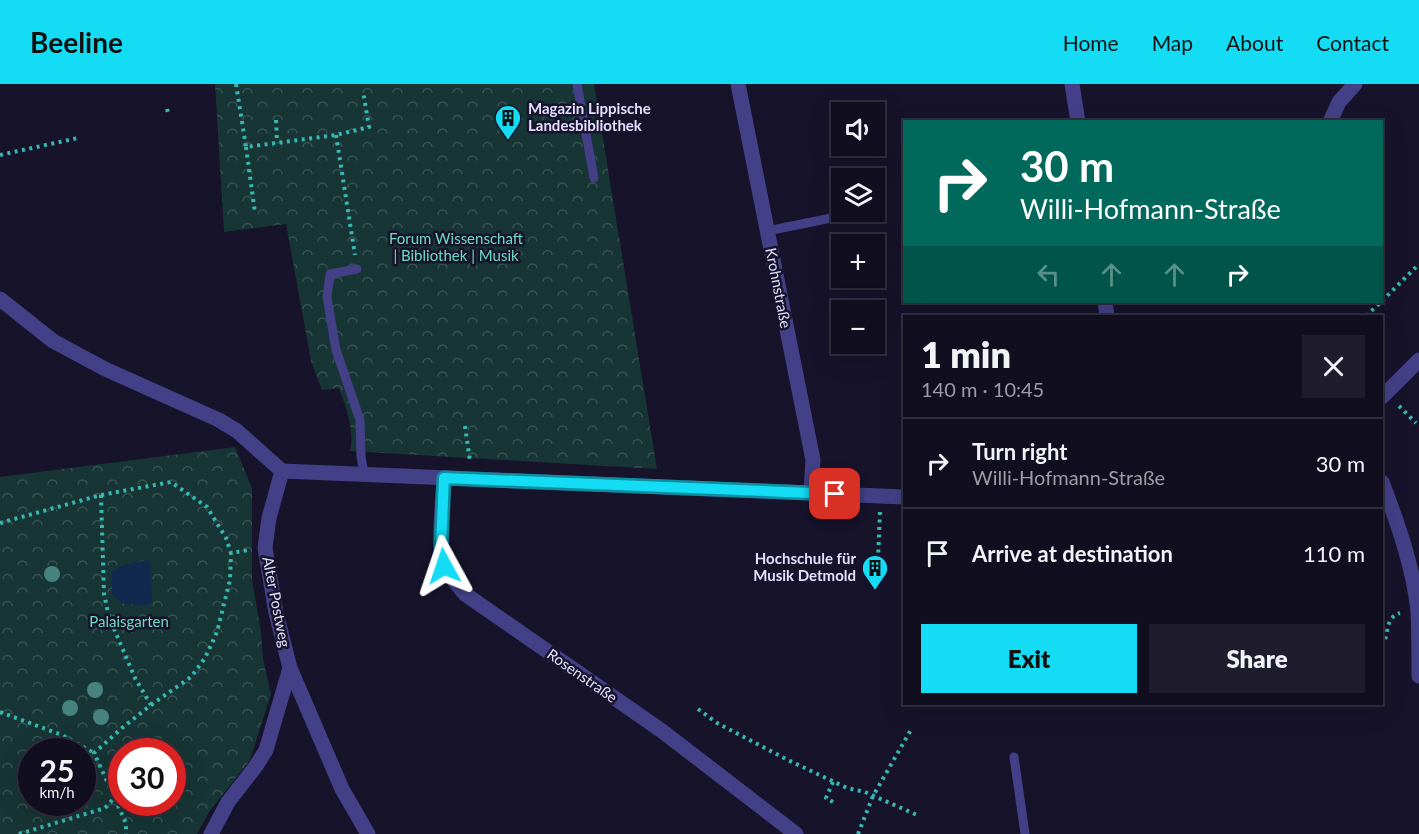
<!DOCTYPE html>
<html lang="en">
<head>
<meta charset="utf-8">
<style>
	body { margin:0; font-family:Lato,sans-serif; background:#1e1c2d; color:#f1f3f6; height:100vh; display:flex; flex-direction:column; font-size:22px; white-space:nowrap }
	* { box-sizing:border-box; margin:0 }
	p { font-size:20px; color:#9c9ca5 }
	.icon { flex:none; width:33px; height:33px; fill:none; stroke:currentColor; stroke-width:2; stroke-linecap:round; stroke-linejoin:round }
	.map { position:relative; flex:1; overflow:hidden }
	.panel { position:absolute; left:903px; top:231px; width:480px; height:390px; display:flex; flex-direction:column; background:#110e20; border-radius:0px; box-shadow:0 6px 24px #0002,0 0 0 2px #302e3e }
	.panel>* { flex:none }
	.hud { position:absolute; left:903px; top:36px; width:480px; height:183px; border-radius:0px; box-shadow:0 6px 24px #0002,0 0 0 2px #302e3e; background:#00695c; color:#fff; overflow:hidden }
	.controls { position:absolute; left:831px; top:18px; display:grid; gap:12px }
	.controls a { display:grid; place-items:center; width:54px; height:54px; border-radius:0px; background:#110e20; box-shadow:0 6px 24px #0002,0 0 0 2px #302e3e; font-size:30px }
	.speed { position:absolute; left:18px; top:654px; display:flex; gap:12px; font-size:30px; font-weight:700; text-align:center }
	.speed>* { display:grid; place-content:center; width:78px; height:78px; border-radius:50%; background:#110e20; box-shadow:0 6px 24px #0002,0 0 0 2px #302e3e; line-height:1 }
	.speed small { font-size:15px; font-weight:400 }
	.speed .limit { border:9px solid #d22; background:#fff; color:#111 }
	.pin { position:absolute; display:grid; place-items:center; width:51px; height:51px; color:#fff; margin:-26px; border-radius:12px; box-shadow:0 3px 9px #0006 }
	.me { position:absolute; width:66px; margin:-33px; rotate:355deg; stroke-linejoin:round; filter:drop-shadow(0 0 4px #0008) }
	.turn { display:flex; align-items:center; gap:21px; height:126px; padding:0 18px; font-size:27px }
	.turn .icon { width:78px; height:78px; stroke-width:2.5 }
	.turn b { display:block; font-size:42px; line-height:51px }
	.lanes { display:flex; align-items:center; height:57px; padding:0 18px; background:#0003; justify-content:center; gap:30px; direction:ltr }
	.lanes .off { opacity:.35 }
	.round { display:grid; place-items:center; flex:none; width:63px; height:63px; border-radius:0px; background:#1e1c2d }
	.summary { display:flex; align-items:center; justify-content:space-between; height:102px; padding:0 18px }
	h1 { font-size:36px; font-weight:800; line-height:45px }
	.primary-button { display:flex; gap:12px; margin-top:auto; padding:12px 18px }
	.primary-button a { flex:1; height:69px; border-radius:0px; background:#13dcf4; color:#111; font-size:24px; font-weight:800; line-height:69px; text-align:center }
	.primary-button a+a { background:#1e1c2d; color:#f1f3f6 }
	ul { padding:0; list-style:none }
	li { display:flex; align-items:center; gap:18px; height:90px; padding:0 18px; border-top:2px solid #302e3e }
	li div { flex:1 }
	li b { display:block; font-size:22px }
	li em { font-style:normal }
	header { display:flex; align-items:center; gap:36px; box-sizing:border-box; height:84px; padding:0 30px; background:#13dcf4; color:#111 }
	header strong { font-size:28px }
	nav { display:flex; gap:33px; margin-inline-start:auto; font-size:21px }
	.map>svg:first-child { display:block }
	.park { fill:url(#park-crowns); fill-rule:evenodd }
	.water { fill:#12294f }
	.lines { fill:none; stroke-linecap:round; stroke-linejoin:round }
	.path { stroke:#37b8b2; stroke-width:4; stroke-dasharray:3 4.5; stroke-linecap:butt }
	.lane { stroke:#434087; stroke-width:9 }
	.street { stroke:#434087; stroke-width:15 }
	.tree { fill:#46827e }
	.route-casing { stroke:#0c8f9f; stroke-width:15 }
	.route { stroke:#13dcf4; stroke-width:10 }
	.labels { text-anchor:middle; stroke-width:5; stroke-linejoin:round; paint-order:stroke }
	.poi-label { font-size:15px; font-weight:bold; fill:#e2defd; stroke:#17132b; text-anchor:start }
	.park-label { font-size:15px; fill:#6cdcc1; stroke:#17132b }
	.street-label { font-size:15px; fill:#e2defd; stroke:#17132b }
</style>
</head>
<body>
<header>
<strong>Beeline</strong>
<nav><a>Home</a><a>Map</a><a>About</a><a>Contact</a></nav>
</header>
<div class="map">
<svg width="1419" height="750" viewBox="0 0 1419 750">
	<defs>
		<pattern id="park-crowns" width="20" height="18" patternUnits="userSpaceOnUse" patternTransform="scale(1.5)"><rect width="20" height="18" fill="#163534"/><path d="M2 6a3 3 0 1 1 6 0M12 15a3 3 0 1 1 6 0" fill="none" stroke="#385252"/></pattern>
	</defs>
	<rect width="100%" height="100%" fill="#17132b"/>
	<!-- park -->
	<g class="park">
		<path d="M215,0H594L657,385L350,367C355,346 346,324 339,304L322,306L311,277L286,140L224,148Z"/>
		<path d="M235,363L252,404V496L261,548L263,575L271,610L250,676L209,728L197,750H0V393ZM32,668H82V718H32ZM122,668H172V718H122Z"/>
	</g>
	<!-- water -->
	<path class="water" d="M150,476L152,519L142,522L121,519L112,510L111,488C122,479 137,478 150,476Z"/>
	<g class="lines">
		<!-- path -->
		<g class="path">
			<polyline points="236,0 246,63 336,51 369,43 363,7"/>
			<polyline points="167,25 169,32"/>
			<polyline points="276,36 277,58"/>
			<polyline points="1193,38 1200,36"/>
			<polyline points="336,51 355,171"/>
			<polyline points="246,63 255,129"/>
			<polyline points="0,71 78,54"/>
			<polyline points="1382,217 1419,180"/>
			<polyline points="1366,232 1381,218"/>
			<polyline points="1399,322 1416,339"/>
			<polyline points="465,342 470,377"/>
			<polyline points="101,411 104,510 109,533 135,594 151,621 122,644 94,669 126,739 126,750"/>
			<polyline points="0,439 101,411 171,398 207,423 226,454 231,469 249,466"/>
			<polyline points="878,476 880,428"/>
			<path d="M1382,562C1390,550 1384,534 1400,529"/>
			<polyline points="151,621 191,593 205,574 217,548 230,496 231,469"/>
			<polyline points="698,625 717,639 788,676 847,704 865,708 917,731"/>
			<polyline points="0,628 62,651 94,669"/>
			<polyline points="833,698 826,714 833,718"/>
			<polyline points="19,750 105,724 115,713"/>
			<polyline points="858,750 873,712 912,644"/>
		</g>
		<!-- lane -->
		<g class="lane">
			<polyline points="577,0 594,94"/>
			<polyline points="767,147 856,129"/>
			<polyline points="357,185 330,190 327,213 336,266 360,336 361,372 364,390"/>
			<polyline points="1014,673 1025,750"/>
		</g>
		<!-- street -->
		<g class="street">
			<polyline points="738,0 813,376 811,409"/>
			<polyline points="1072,0 1078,38"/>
			<polyline points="1330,38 1339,18 1355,0"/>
			<polyline points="0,215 53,257 105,285 219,336 237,347 282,387"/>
			<polyline points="1105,218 1107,232"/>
			<polyline points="1382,313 1419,276"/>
			<polyline points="282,387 904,413"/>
			<polyline points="282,387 269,434 265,464 276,529 290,584 342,705 368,750"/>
			<path d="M444,394C443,414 437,468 445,483C450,493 458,502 465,510L662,647L796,750"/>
			<path d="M1382,398C1398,440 1413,482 1418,527C1419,548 1419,571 1419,592"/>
			<polyline points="211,750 228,718 256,682 266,666 290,584"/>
		</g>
	</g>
	<!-- trees -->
	<g class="tree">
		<circle cx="52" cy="490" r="8"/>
		<circle cx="95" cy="606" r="8"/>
		<circle cx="70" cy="624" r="8"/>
		<circle cx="101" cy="633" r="8"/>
	</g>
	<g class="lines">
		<!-- route casing -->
		<g class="route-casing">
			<polyline id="route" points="444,482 441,462 444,394 835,410"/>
		</g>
		<!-- route -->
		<use href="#route" class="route"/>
	</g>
	<!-- icons -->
	<defs>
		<g id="building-pin" transform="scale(1.35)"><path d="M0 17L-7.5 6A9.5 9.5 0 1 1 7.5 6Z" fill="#13dcf4" stroke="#17132b"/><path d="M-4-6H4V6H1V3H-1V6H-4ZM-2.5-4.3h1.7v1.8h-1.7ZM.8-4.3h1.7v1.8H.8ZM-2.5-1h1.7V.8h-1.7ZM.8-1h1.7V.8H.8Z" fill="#111"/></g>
	</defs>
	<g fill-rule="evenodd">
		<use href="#building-pin" x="508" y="34"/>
		<use href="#building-pin" x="875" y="484"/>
	</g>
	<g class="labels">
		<!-- poi labels -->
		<g class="poi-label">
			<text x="528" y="30">Magazin Lippische<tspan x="528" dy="17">Landesbibliothek</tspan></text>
			<text x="856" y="480" text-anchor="end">Hochschule für<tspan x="856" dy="17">Musik Detmold</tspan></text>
		</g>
		<!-- park labels -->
		<g class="park-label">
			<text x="456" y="160">Forum Wissenschaft<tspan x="456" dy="17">| Bibliothek | Musik</tspan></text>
			<text x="129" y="543">Palaisgarten</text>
		</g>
		<!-- street labels -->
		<g class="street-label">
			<text transform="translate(778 204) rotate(79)" y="5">Krohnstraße</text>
			<text transform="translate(276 518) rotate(79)" y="5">Alter Postweg</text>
			<text transform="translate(582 592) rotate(35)" y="5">Rosenstraße</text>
		</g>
	</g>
</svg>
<div class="controls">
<a><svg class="icon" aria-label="sound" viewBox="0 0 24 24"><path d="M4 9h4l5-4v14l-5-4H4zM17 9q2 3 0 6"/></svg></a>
<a><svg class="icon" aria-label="layers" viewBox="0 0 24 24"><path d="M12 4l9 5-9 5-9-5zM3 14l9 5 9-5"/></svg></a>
<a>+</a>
<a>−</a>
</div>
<div class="speed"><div>25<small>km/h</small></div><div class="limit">30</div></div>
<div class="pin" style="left:835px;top:410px;background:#d93025"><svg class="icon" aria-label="arrive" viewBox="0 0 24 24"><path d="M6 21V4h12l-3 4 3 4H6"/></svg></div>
<svg class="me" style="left:444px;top:482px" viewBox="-20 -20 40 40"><path d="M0-17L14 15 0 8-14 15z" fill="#13dcf4" stroke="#fff" stroke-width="4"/></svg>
<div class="hud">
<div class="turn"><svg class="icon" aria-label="right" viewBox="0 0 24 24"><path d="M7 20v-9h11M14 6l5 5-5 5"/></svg><div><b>30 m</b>Willi-Hofmann-Straße</div></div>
<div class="lanes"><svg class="icon off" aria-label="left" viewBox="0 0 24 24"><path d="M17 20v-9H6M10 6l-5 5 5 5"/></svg><svg class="icon off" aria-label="ahead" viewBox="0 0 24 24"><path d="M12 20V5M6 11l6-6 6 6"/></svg><svg class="icon off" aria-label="ahead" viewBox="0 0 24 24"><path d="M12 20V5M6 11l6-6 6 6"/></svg><svg class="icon" aria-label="right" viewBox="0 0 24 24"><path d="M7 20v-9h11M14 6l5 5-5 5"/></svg></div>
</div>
<section class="panel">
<div class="summary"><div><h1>1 min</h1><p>140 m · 10:45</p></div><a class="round"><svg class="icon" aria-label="close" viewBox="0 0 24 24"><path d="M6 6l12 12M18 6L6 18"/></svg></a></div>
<ul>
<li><svg class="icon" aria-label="right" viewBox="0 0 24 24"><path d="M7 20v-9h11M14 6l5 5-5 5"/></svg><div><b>Turn right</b><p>Willi-Hofmann-Straße</p></div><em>30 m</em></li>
<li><svg class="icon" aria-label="arrive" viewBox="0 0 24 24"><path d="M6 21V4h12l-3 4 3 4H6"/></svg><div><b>Arrive at destination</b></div><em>110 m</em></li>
</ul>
<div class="primary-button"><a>Exit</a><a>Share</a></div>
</section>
</div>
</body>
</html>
